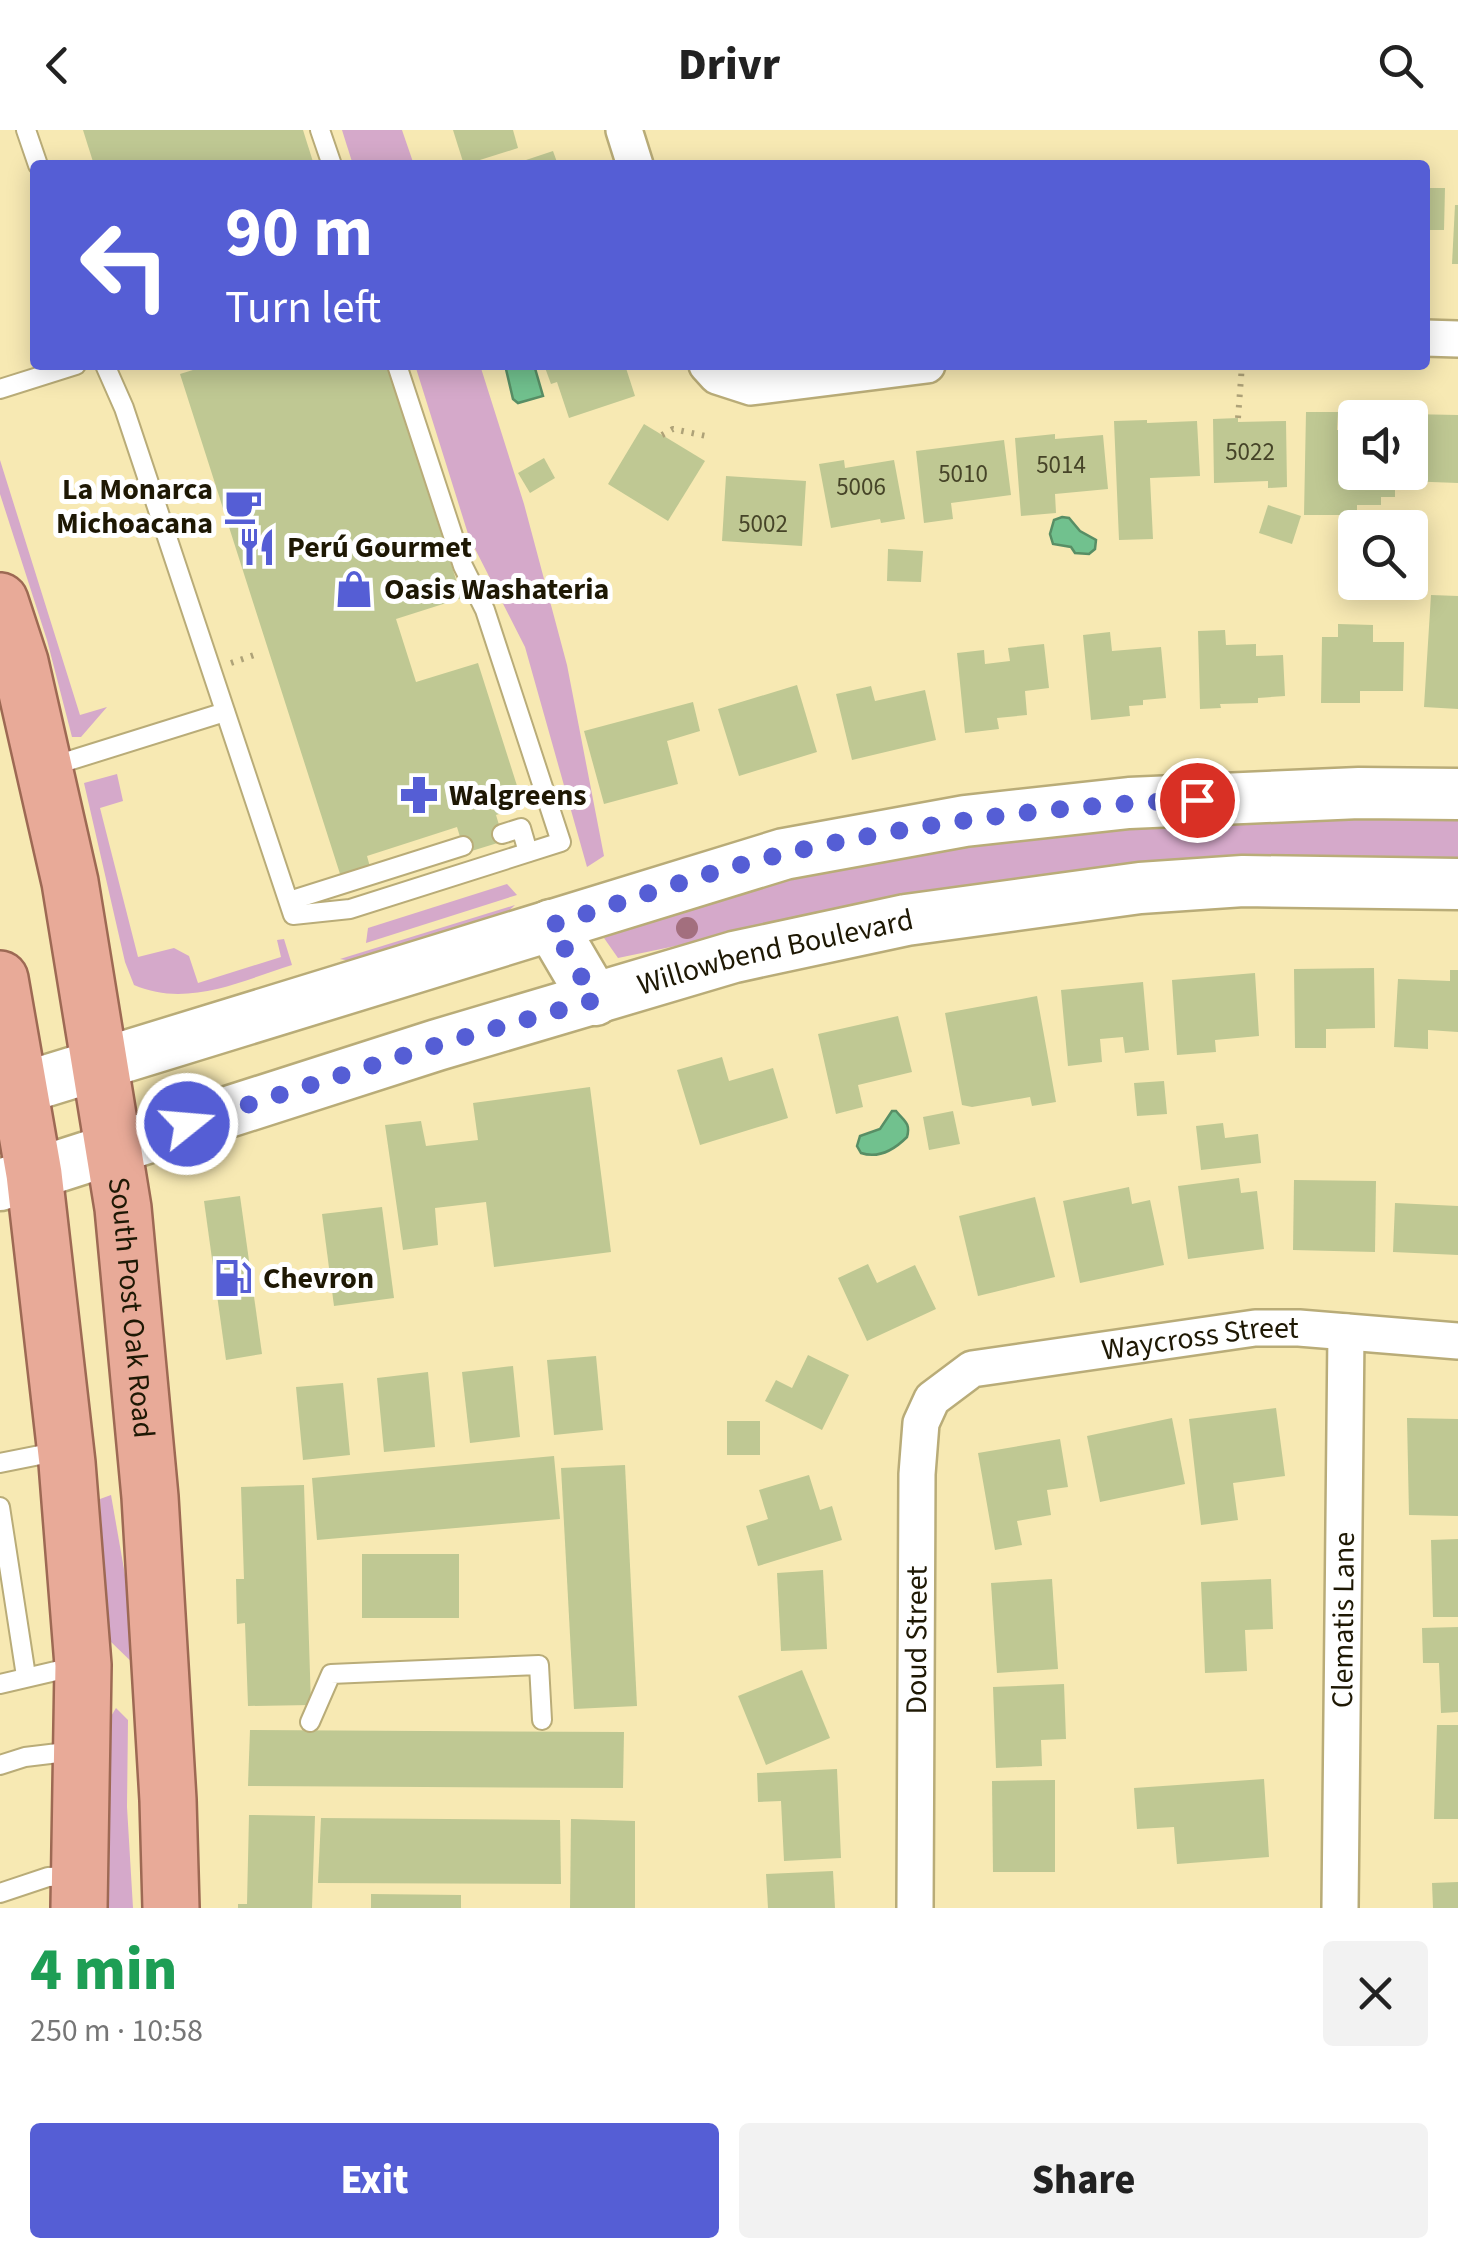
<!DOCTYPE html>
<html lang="en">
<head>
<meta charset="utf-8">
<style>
	body { margin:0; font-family:"Source Sans 3",sans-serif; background:#f2f2f2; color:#222; height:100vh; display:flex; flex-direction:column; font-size:38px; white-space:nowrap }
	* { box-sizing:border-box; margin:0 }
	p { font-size:32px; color:#767676 }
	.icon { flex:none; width:55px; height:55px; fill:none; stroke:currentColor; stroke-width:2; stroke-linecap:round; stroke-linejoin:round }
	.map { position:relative; height:1778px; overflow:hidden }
	.sheet { display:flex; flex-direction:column; background:#fff; flex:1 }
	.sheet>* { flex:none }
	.banner { position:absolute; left:30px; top:30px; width:1400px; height:210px; border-radius:10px; box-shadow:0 5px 25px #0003; background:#555ed5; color:#fff; overflow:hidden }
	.tools { position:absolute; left:1338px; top:270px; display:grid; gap:20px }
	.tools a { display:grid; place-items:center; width:90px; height:90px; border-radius:10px; background:#fff; box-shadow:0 5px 25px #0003; font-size:50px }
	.pin { position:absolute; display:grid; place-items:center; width:85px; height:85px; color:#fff; margin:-42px; border:5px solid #fff; border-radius:50%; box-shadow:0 2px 10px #0007 }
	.me { position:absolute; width:110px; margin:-55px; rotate:73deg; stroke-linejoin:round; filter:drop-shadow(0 0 8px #0008) }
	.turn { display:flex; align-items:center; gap:35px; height:210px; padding:0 30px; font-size:45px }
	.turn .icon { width:130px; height:130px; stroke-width:2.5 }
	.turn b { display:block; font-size:70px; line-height:85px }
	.round { display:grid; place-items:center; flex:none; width:105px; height:105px; border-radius:10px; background:#f2f2f2 }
	.overview { display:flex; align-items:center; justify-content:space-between; height:170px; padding:0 30px }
	h1 { font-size:60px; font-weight:800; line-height:75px; color:#1e9e55 }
	.action { display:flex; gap:20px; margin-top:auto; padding:20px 30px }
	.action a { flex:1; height:115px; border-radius:10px; background:#555ed5; color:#fff; font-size:40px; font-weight:800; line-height:115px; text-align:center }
	.action a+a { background:#f2f2f2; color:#222 }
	header { display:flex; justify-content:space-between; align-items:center; height:130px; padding:0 30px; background:#fff; font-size:45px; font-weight:800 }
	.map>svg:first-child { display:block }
	.green { fill:#d5a9ca }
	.water { fill:#71c18e; stroke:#588e65; stroke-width:2.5 }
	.building { fill:#bfc893 }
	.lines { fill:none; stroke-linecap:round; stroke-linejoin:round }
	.service-casing { stroke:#b9ac78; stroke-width:22 }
	.minor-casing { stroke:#b9ac78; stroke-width:40 }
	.secondary-casing { stroke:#b9ac78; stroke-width:55 }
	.trunk-casing { stroke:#9d6954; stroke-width:60 }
	.path { stroke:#aea278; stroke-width:6; stroke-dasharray:2.5 8; stroke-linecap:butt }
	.service { stroke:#fff; stroke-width:18 }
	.minor { stroke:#fff; stroke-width:35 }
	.secondary { stroke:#fff; stroke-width:50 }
	.trunk { stroke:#e8aa98; stroke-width:55 }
	.tree { fill:#a36f7e }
	.route { stroke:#555ed5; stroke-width:18; stroke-dasharray:0 32.4 }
	.labels { text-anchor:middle; stroke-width:10; stroke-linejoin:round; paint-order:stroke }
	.number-label { font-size:25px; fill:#464428 }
	.poi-label { font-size:30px; font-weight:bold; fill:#1e1804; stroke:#fff; text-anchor:start }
	.street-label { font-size:30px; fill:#1e1804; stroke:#fff }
</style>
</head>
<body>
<header><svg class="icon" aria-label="back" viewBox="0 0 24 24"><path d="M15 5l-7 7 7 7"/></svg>Drivr<svg class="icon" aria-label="search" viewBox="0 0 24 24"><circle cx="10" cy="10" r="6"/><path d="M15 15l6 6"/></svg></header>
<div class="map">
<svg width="1458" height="1778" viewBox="0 0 1458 1778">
	<rect width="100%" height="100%" fill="#f7e9b3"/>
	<!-- green -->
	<g class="green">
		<polygon points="342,0 402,0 414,35 353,35"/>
		<polygon points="415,235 480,235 524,374 567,535 604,726 587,737 525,517 469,407"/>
		<polygon points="0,330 80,585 107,577 81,607 72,607 47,510 0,364"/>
		<path d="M117,644L123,671L100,678L138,827L174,818L189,826L198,853L281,827L277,810L284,809L292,835C241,851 187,878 134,855L125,832L84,653Z"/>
		<polygon points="1392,685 1458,689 1458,734 1259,733 964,756 618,828 604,808 693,768 1027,701"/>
		<polygon points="507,754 517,765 366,813 368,798"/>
		<polygon points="515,775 503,786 356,832 340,829"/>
		<polygon points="111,1365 142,1542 108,1509 100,1369"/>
		<polygon points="116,1578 128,1590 127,1677 133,1778 109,1778 110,1588"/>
	</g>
	<!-- water -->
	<g class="water">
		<polygon points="505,235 534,235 543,266 518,273 513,269"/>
		<polygon points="1062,387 1069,388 1080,401 1096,410 1095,419 1089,424 1075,423 1071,417 1053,414 1050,404 1054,390"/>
		<path d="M892,981H896C904,991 911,993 907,1007C894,1020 879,1029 861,1023L857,1016L860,1006L880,999Z"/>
	</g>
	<!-- building -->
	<g class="building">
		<polygon points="83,0 303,0 314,35 94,35"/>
		<polygon points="453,0 513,0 518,18 464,35"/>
		<polygon points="553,21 558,35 514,35 514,34"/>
		<polygon points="1425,58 1445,58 1444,100 1425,100"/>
		<polygon points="1455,75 1458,75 1458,134 1452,134"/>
		<polygon points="209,235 387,235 462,468 396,489 416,552 478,533 519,662 508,681 496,685 504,711 465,723 457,697 367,726 370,737 341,747 180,244"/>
		<polygon points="544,235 625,235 635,266 569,288 557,252 551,254"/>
		<polygon points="1306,282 1338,282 1337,300 1355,300 1355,342 1395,342 1395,367 1381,367 1381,375 1357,375 1357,385 1304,385"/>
		<polygon points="1408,284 1458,285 1458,353 1405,351 1406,342 1410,342"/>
		<polygon points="1238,288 1238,292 1286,291 1287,357 1268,358 1268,351 1214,353 1213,289"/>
		<polygon points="1147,290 1147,293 1197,291 1200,346 1150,348 1153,409 1119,410 1114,291"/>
		<polygon points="644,294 705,331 668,391 608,354"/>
		<polygon points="1055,304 1055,309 1103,305 1108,359 1055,364 1056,383 1021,386 1015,308"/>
		<polygon points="1004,310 1011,365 951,373 953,389 924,393 916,321"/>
		<polygon points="544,328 555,348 530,363 518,343"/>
		<polygon points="844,330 845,338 894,330 905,389 881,393 880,389 831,398 819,334"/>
		<polygon points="726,346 806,351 802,416 722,411"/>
		<polygon points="1268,375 1301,386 1292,414 1259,403"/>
		<polygon points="888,419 923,421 921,452 887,451"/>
		<polygon points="1431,465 1458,466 1458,579 1424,577"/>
		<polygon points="1338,494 1373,495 1373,512 1404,512 1403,561 1360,561 1360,573 1321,573 1322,507 1338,507"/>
		<polygon points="1225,500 1226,515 1256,514 1256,526 1283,525 1285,566 1258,568 1258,573 1220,574 1221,578 1200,579 1198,501"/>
		<polygon points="1110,502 1112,521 1161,517 1166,568 1143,570 1143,575 1129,576 1130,586 1091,590 1083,505"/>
		<polygon points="1044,514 1049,558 1025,561 1027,585 997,588 999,599 965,603 957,523 984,520 985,534 1010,531 1008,518"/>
		<polygon points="797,555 817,622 739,646 718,579"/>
		<polygon points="871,556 875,571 925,560 936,610 852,630 836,564"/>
		<polygon points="693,572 700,601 667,611 678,654 604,674 584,601"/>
		<polygon points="1374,838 1375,898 1326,899 1326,918 1295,918 1294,839"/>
		<polygon points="1450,840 1458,840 1458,902 1428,900 1428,919 1394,917 1398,849 1450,851"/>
		<polygon points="1255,843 1259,906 1215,910 1216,922 1177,925 1172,850"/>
		<polygon points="1143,852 1149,920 1125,923 1123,907 1100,909 1102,932 1068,936 1061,860"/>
		<polygon points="1037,866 1056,972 1032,976 1030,967 972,977 962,975 945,883"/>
		<polygon points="898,886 912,942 858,955 863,977 836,984 818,904"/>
		<polygon points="722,927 729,951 773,938 788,988 700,1015 677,940"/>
		<polygon points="1164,951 1167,984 1137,986 1134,953"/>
		<polygon points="590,957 611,1122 494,1137 486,1072 435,1078 438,1115 403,1120 385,995 421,991 426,1016 478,1010 473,973"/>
		<polygon points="953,981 960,1014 929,1020 923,987"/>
		<polygon points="1223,993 1225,1008 1258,1004 1261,1033 1201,1040 1196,996"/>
		<polygon points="1239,1048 1241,1063 1257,1061 1264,1119 1188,1129 1178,1056"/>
		<polygon points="1294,1050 1376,1051 1375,1122 1293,1120"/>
		<polygon points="1129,1057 1132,1074 1150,1070 1164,1135 1080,1153 1063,1071"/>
		<polygon points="240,1066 262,1224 226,1230 204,1071"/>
		<polygon points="1035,1067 1055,1147 978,1166 959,1086"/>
		<polygon points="1395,1073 1458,1076 1458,1125 1393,1122"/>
		<polygon points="382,1077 394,1168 334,1176 322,1084"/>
		<polygon points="868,1134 877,1153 915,1135 936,1179 867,1211 838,1148"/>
		<polygon points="808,1225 849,1245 822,1300 765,1271 776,1250 792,1258"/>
		<polygon points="596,1226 603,1300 554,1305 547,1230"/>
		<polygon points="513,1236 520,1307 470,1313 462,1242"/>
		<polygon points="428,1242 435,1317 384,1322 377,1248"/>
		<polygon points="343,1253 350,1325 303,1330 296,1257"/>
		<polygon points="1276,1278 1285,1346 1233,1353 1238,1390 1201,1395 1189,1289"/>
		<polygon points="1172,1288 1185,1354 1100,1372 1087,1306"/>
		<polygon points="1407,1288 1458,1289 1458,1386 1409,1385"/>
		<rect x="727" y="1291" width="33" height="34"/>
		<polygon points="1060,1309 1068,1357 1047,1360 1051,1385 1017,1391 1022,1415 995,1420 978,1323"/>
		<polygon points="554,1326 560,1389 317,1410 312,1348"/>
		<polygon points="625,1335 637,1576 574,1579 561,1338"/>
		<polygon points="809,1345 820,1380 832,1376 842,1410 758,1436 746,1396 768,1389 759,1360"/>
		<polygon points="304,1355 311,1575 248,1576 245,1493 237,1494 236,1449 244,1449 241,1357"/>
		<polygon points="1458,1409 1458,1487 1433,1487 1431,1410"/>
		<rect x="362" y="1424" width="97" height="64"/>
		<polygon points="823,1440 827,1519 781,1521 777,1443"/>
		<polygon points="1052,1449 1058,1539 997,1543 991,1453"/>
		<polygon points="1271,1449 1273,1499 1245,1500 1247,1541 1205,1543 1201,1452"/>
		<polygon points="1458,1497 1458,1582 1441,1583 1439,1533 1423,1533 1422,1498"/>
		<polygon points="802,1540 830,1608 766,1635 738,1566"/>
		<polygon points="1064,1554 1066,1609 1041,1610 1042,1636 996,1638 993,1557"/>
		<polygon points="1437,1595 1458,1595 1458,1689 1434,1689"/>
		<polygon points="250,1600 624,1602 623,1658 248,1656"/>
		<polygon points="837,1639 841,1728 784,1731 781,1671 758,1672 757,1643"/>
		<polygon points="1264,1649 1269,1727 1177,1734 1174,1697 1137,1699 1134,1658"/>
		<polygon points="1055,1650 1055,1742 993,1742 992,1651"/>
		<polygon points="249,1685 315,1686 312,1778 238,1778 238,1774 247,1774"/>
		<polygon points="321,1688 560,1690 561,1754 318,1753"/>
		<polygon points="571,1689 635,1691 635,1778 570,1778"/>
		<polygon points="833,1741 835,1778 768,1778 766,1744"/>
		<polygon points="1458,1752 1458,1778 1433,1778 1432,1753"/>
		<polygon points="371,1764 461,1765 461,1778 371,1778"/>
	</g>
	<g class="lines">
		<!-- service casing -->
		<g class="service-casing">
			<g id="service">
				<polyline points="26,0 38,35"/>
				<polyline points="320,0 332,35"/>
				<polyline points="105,235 124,278 293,785 350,779 561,712 485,480 463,436 397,235"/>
				<polyline points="0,259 76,235"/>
				<polyline points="49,637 225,582"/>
				<polyline points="502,704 521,698 528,722"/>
				<polyline points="289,771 463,716"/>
				<polyline points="0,1333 60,1321"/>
				<polyline points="0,1377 26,1546"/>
				<polyline points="0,1554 77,1536"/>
				<polyline points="310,1592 331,1544 539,1535 542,1590"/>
				<polyline points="0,1635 25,1627 75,1621"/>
				<polyline points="0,1763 48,1747 72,1746"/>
			</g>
		</g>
		<!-- minor casing -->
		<g class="minor-casing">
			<g id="minor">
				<polyline points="624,0 635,35"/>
				<polyline points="1425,208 1458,209"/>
				<polyline points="707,235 717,246 751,257 927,235"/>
				<path id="s1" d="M915,1778L917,1344L921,1293L932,1269L972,1239L1255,1198H1299L1458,1211"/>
				<path id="s2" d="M1340,1778L1346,1202"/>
			</g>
		</g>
		<!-- secondary casing -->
		<g class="secondary-casing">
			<g id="secondary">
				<polyline points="551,795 595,870"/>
				<polyline points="0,965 784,724 965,691 1129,673 1359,663 1458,664"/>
				<path id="s3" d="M0,1055L437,915L734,827L906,790L1140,758L1243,751L1458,754"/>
			</g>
		</g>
		<!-- trunk casing -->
		<g class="trunk-casing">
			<g id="trunk">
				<path id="s4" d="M0,471L20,532L70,752L123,1078L150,1367L168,1670L171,1778"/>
				<polyline points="0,849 34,1044 67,1333 83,1535 79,1778"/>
			</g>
		</g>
		<!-- path -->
		<g class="path">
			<polyline points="1238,288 1242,235"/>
			<polyline points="662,305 673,299 706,306"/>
			<polyline points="231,533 260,523"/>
		</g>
		<!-- service -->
		<use href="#service" class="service"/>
		<!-- minor -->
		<use href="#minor" class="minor"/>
		<!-- secondary -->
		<use href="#secondary" class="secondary"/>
		<!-- trunk -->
		<use href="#trunk" class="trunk"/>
	</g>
	<!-- trees -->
	<circle class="tree" cx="687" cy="798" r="11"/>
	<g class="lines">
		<!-- route -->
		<path class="route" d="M187,994L437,915L595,870L551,795C628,771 705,742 783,724C915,693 1062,675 1197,670"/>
	</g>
	<!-- icons -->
	<defs>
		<g id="cafe-bare" transform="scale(3)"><path d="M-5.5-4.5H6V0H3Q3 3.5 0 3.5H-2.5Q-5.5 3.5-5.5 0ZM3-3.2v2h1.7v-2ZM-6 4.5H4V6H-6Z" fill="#555ed5" stroke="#fff" stroke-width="2.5" paint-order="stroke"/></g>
		<g id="restaurant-bare" transform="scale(3)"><path d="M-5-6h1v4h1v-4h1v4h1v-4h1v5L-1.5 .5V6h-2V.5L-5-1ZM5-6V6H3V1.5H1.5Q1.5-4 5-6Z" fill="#555ed5" stroke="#fff" stroke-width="2.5" paint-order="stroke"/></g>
		<g id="shop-bare" transform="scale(3)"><path d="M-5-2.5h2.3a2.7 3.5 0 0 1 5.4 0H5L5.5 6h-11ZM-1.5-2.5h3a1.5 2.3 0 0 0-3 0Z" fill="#555ed5" stroke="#fff" stroke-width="2.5" paint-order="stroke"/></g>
		<g id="pharmacy-bare" transform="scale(3)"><path d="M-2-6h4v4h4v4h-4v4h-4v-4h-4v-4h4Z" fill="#555ed5" stroke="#fff" stroke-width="2.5" paint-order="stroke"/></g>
		<g id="fuel-bare" transform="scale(3)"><path d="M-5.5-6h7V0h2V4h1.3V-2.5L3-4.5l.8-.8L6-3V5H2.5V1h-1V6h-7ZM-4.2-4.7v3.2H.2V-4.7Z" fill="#555ed5" stroke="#fff" stroke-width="2.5" paint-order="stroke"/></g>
	</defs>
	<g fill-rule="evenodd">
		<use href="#cafe-bare" x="243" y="376"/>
		<use href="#restaurant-bare" x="257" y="417"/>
		<use href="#shop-bare" x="354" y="459"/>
		<use href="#pharmacy-bare" x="419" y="665"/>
		<use href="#fuel-bare" x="233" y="1148"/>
	</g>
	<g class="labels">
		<!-- number labels -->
		<g class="number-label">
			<text x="1250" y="330">5022</text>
			<text x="1061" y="343">5014</text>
			<text x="963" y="352">5010</text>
			<text x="861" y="365">5006</text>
			<text x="763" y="402">5002</text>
		</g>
		<!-- poi labels -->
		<g class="poi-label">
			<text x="213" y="369" text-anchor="end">La Monarca<tspan x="213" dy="34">Michoacana</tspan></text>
			<text x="287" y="427">Perú Gourmet</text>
			<text x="384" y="469">Oasis Washateria</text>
			<text x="449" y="675">Walgreens</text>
			<text x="263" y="1158">Chevron</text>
		</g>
		<!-- street labels -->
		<g class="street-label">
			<text dy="10" stroke="none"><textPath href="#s3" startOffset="810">Willowbend Boulevard</textPath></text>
			<text dy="10" stroke="none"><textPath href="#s4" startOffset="720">South Post Oak Road</textPath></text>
			<text dy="10" stroke="none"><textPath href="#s1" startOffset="792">Waycross Street</textPath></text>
			<text dy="10" stroke="none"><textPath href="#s2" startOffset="288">Clematis Lane</textPath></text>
			<text dy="10" stroke="none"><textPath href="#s1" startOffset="268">Doud Street</textPath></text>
		</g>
	</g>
</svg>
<div class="tools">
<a><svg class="icon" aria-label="sound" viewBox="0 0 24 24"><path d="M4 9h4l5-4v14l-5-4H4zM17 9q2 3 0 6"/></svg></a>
<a><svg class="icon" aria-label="search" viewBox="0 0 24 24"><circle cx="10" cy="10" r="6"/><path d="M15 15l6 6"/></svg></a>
</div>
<div class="pin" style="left:1197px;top:670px;background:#d93025"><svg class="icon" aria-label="arrive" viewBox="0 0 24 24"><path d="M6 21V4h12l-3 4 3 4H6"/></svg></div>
<svg class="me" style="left:187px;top:994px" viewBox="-20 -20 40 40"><circle r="17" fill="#555ed5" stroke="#fff" stroke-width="3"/><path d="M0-11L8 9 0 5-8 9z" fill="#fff"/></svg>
<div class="banner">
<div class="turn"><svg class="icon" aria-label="left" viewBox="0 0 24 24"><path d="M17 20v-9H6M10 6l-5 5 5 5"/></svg><div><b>90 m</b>Turn left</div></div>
</div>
</div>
<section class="sheet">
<div class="overview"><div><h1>4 min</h1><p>250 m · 10:58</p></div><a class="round"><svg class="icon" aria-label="close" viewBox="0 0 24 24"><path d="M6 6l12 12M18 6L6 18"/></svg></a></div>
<div class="action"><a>Exit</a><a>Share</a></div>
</section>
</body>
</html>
